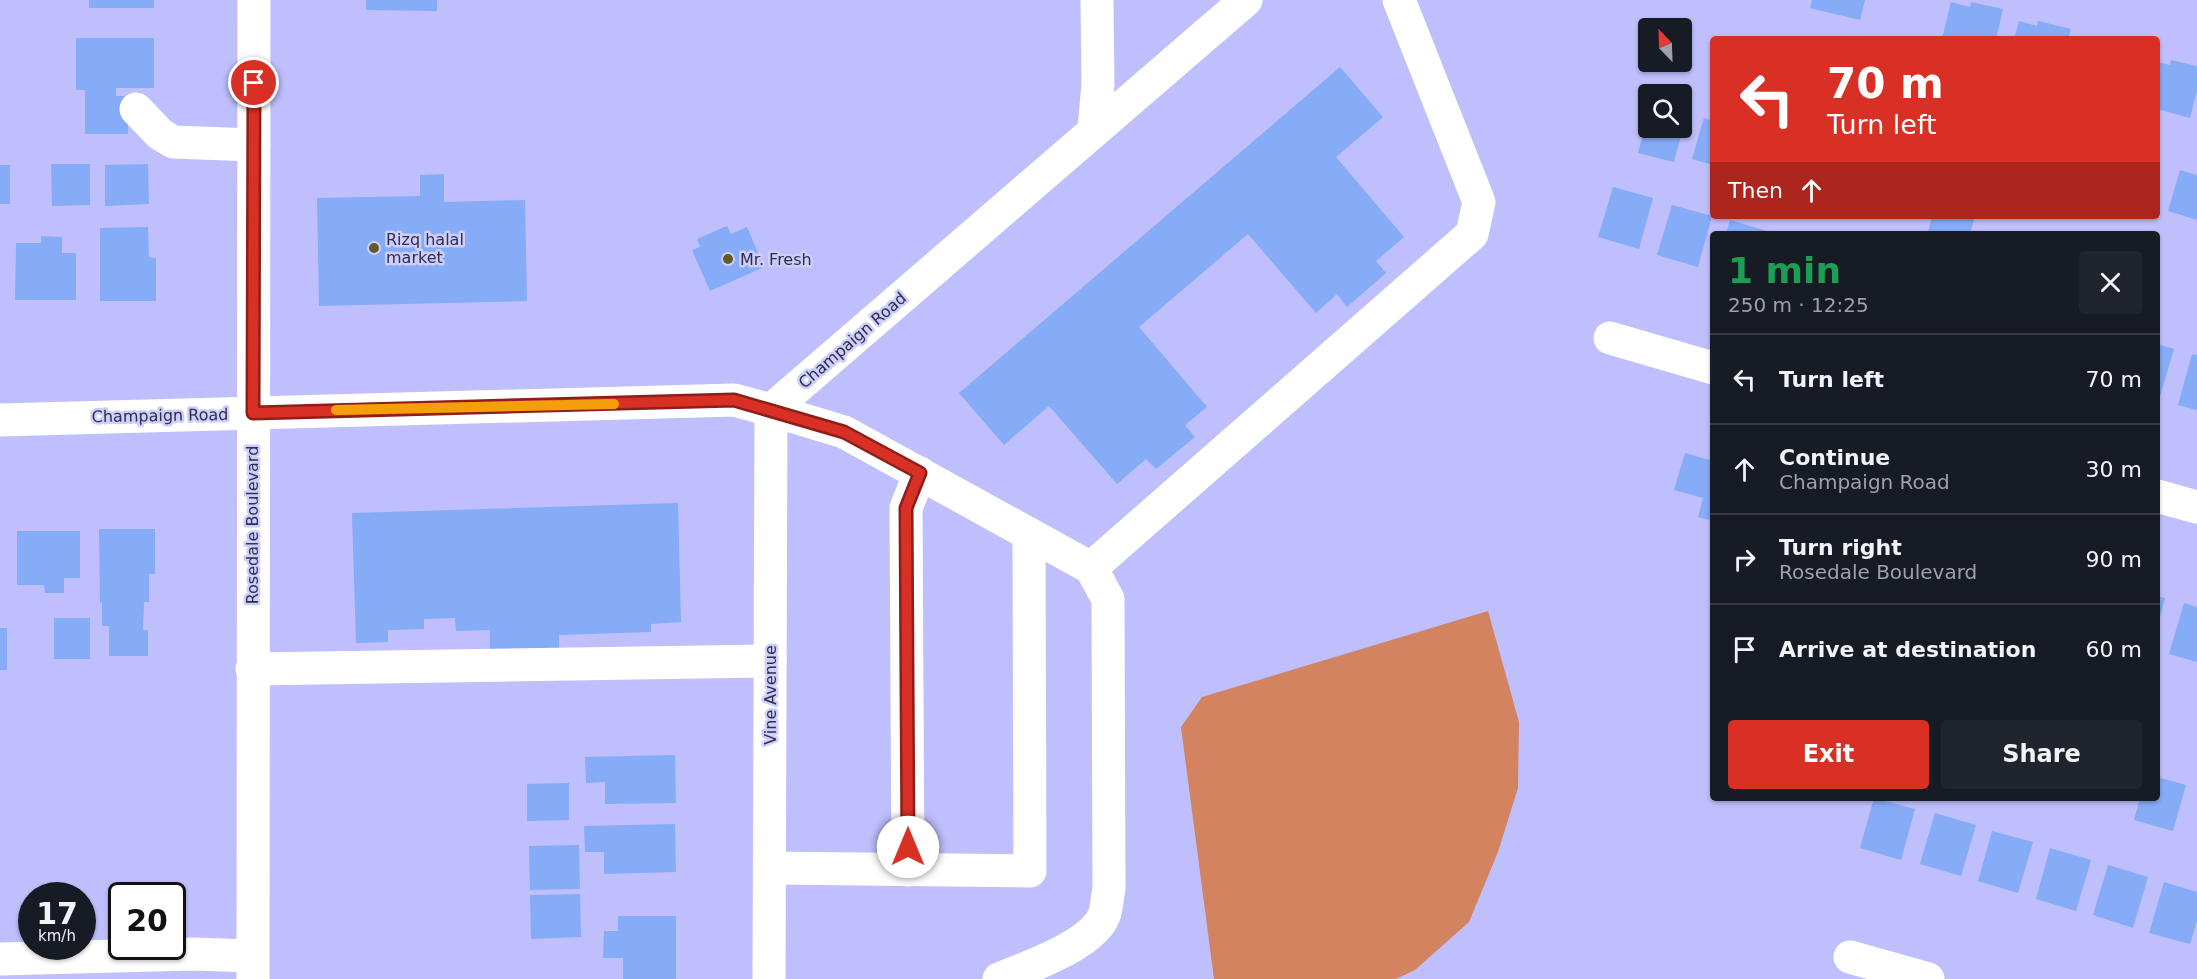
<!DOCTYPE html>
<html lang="en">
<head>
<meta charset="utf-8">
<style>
	body { margin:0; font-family:"DejaVu Sans",sans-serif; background:#20242c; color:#f1f3f6; height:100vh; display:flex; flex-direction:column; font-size:22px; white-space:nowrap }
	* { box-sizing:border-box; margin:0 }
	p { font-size:20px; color:#9ea1a6 }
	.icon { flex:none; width:33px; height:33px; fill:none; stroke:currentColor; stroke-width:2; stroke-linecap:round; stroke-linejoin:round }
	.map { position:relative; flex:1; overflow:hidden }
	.sheet { position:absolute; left:1710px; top:231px; width:450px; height:570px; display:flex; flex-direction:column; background:#171b24; border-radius:6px; box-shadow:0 2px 4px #0004 }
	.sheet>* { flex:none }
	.hud { position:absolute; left:1710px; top:36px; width:450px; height:183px; border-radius:6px; box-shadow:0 2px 4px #0004; background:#d93025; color:#fff; overflow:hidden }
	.needle { width:39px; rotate:337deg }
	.fabs { position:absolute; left:1638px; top:18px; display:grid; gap:12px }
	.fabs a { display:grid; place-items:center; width:54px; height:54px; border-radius:6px; background:#171b24; box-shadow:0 2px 4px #0004; font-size:30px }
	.speed { position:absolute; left:18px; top:882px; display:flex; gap:12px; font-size:30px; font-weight:700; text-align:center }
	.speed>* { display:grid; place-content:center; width:78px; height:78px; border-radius:50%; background:#171b24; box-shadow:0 2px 4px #0004; line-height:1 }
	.speed small { font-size:15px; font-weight:400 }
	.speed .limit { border:3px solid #111; border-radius:9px; background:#fff; color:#111 }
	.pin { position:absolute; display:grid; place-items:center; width:51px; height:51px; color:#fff; margin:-26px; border:3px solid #fff; border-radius:50%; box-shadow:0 2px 6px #0007 }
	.me { position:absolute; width:66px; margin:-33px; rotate:0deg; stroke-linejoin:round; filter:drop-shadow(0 0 4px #0008) }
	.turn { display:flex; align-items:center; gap:21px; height:126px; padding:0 18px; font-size:27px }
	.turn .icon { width:78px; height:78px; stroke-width:2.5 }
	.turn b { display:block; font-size:42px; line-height:51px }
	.then { display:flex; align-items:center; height:57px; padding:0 18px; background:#0003; gap:12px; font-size:22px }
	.round { display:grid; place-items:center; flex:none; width:63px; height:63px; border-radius:6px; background:#20242c }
	.head { display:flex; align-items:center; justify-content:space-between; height:102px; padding:0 18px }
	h1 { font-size:36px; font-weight:600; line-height:45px; color:#1e9e55 }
	.primary-button { display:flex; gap:12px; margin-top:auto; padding:12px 18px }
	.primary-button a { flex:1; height:69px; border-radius:6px; background:#d93025; color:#fff; font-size:24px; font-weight:600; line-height:69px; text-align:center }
	.primary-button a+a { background:#20242c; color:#f1f3f6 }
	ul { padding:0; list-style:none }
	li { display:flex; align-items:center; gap:18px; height:90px; padding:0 18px; border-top:2px solid #363941 }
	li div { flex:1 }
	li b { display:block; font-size:22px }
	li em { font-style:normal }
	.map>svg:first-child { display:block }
	.green { fill:#d48360 }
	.building { fill:#86abf7 }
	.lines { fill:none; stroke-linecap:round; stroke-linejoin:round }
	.minor { stroke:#fff; stroke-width:33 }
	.route-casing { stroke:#8d1f18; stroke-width:15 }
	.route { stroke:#d93025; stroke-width:10 }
	.slow { stroke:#f59e0b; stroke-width:10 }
	.poi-dot { fill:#605b27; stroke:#cdcefc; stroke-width:2 }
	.labels { text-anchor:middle; stroke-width:5; stroke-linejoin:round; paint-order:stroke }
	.poi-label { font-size:16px; fill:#2f2f4d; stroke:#cdcefc; text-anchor:start }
	.street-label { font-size:16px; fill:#2f2f4d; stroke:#cdcefc }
</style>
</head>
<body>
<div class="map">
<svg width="2197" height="979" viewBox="0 0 2197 979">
	<rect width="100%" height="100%" fill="#bebffc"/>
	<!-- green -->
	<polygon class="green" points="1488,611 1519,722 1518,788 1498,852 1469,922 1415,970 1396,979 1214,979 1181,727 1202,697"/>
	<!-- building -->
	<g class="building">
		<rect x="89" y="0" width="65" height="8"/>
		<polygon points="366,0 437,0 437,11 366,10"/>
		<polygon points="1812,0 1865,0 1860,20 1810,8"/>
		<polygon points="1951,2 1970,7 1971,2 2003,9 1996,39 1942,39"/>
		<polygon points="2019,21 2037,26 2038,21 2071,29 2068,39 2014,39"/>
		<polygon points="76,38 154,38 154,88 116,88 116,96 128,96 128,134 85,134 85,90 76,90"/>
		<polygon points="2171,60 2197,66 2197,91 2190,118 2157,109 2157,62 2170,65"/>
		<polygon points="1340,67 1383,117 1336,157 1404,237 1376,261 1386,273 1347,307 1337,294 1316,313 1248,234 1139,327 1207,407 1185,425 1195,437 1156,469 1146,459 1117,484 1049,406 1004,445 959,393"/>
		<polygon points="1648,116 1648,128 1682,128 1682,120 1685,121 1674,162 1638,153"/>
		<polygon points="1704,118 1713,121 1713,165 1692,159"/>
		<polygon points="51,164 90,164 90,205 52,206"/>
		<polygon points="148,164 149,204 105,206 105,165"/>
		<rect x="0" y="165" width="10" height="39"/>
		<polygon points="2180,170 2197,175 2197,220 2168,211"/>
		<polygon points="444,174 444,202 525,200 527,301 319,306 317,198 420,196 420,175"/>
		<polygon points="1613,187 1653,198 1639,249 1598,237"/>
		<polygon points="1672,205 1712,216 1698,267 1657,255"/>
		<polygon points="1932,216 1975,216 1970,234 1928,233"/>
		<polygon points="1730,220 1774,233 1774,234 1726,234"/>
		<polygon points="727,226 731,234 747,227 764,267 710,291 692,250 700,247 697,239"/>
		<polygon points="148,227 149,257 156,258 156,301 100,301 100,228"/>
		<polygon points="41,236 62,237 62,253 76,253 76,300 15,300 16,243 41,243"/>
		<polygon points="2157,344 2174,349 2159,400 2157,399"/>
		<polygon points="2192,354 2197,355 2197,410 2178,405"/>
		<polygon points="1685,453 1713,461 1713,521 1698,517 1703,498 1674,490"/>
		<polygon points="678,503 681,622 651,624 651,632 559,635 559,648 490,650 490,630 456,631 455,618 424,619 424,629 388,630 388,642 356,643 352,513"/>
		<polygon points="99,529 155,529 155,574 149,574 149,602 144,602 143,630 148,630 148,656 109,656 109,626 102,626 102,602 100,603"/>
		<polygon points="17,531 80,531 80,578 64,578 64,593 45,593 44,585 17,585"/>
		<polygon points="2157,596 2165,598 2158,624 2157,624"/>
		<polygon points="2184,603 2197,607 2197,662 2169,654"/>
		<rect x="54" y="618" width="36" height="41"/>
		<rect x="0" y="628" width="7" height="42"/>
		<polygon points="675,755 676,803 605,804 605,782 586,783 585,757"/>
		<polygon points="2157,777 2186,785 2173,831 2134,820 2140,798 2157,798"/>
		<polygon points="569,783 569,820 527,821 527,784"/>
		<polygon points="1874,798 1915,809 1901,860 1860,848"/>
		<polygon points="1935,813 1976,825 1961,876 1920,864"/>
		<polygon points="675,824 676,872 604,874 604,852 585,852 584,826"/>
		<polygon points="1992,831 2033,842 2018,893 1978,881"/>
		<polygon points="579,845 580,889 530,890 529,846"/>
		<polygon points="2050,848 2091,860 2076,911 2036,899"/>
		<polygon points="2108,865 2148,877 2133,928 2093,915"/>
		<polygon points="2164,882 2197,892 2197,921 2190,944 2149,933"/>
		<polygon points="580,894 581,937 531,939 530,895"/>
		<polygon points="618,916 676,916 676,979 623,979 623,958 603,958 604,931 618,931"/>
	</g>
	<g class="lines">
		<!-- minor -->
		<g class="minor">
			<polyline points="136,109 160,134 173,142 254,145"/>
			<polyline points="1094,130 1098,84 1097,0"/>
			<polyline points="1610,338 1713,368"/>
			<polyline points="0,420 734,400 771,410 1246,0"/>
			<polyline points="2157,496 2197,507"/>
			<polyline points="1091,568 1472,234 1479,202 1399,0"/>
			<polyline points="252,669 770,661"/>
			<polyline points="771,868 1030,871 1029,534"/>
			<polyline points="908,870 906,508 920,473"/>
			<polyline points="1850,957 1928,979"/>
			<polyline points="0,959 194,954 252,956"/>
			<polyline points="253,979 254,0"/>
			<path d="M769,979L771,410L844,432L1091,568L1108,599L1109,889C1107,897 1107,905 1105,913C1095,945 1027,967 999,979"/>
		</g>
	</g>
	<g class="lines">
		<!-- route casing -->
		<g class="route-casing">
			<polyline id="route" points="254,83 253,413 734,400 844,432 920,473 906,508 908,847"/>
		</g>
		<!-- route -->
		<use href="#route" class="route"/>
		<!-- slow -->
		<polyline class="slow" points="336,410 614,404"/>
	</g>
	<!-- markers -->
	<g class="poi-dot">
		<circle cx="374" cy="248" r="6"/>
		<circle cx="728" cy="259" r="6"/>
	</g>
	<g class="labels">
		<!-- poi labels -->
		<g class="poi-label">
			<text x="386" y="245">Rizq halal<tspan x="386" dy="18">market</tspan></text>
			<text x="740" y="265">Mr. Fresh</text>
		</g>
		<!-- street labels -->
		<g class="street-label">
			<text transform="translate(852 340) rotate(-41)" y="6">Champaign Road</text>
			<text transform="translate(160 415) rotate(-1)" y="6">Champaign Road</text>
			<text transform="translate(252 525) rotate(-90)" y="6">Rosedale Boulevard</text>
			<text transform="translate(770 695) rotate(-90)" y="6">Vine Avenue</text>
		</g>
	</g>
</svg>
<div class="fabs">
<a><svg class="needle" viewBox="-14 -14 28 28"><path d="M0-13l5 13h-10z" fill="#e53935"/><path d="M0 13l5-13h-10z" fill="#9ea1a6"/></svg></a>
<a><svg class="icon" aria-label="search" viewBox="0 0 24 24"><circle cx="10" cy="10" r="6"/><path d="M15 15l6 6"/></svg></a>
</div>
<div class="speed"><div>17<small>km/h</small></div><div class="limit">20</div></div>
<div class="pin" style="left:254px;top:83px;background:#d93025"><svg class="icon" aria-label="arrive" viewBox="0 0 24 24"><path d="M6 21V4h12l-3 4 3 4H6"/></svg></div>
<svg class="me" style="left:908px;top:847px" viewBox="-20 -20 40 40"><circle r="19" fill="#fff"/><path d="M0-13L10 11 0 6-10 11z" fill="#d93025"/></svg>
<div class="hud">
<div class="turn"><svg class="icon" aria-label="left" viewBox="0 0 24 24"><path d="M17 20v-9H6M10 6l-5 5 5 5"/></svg><div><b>70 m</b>Turn left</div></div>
<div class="then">Then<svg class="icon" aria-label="ahead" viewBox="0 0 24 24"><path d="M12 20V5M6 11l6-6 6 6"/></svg></div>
</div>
<section class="sheet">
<div class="head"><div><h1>1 min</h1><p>250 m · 12:25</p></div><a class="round"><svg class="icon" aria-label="close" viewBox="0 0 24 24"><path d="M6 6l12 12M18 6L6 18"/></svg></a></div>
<ul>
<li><svg class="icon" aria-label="left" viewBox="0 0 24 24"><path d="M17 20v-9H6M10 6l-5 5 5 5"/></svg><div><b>Turn left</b></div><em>70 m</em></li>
<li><svg class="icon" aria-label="ahead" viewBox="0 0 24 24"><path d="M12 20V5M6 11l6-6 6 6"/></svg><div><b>Continue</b><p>Champaign Road</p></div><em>30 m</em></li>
<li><svg class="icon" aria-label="right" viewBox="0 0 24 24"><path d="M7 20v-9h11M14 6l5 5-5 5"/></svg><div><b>Turn right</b><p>Rosedale Boulevard</p></div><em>90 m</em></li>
<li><svg class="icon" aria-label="arrive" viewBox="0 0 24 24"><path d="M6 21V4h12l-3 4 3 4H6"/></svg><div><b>Arrive at destination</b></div><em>60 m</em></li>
</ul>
<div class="primary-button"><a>Exit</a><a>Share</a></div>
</section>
</div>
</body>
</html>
